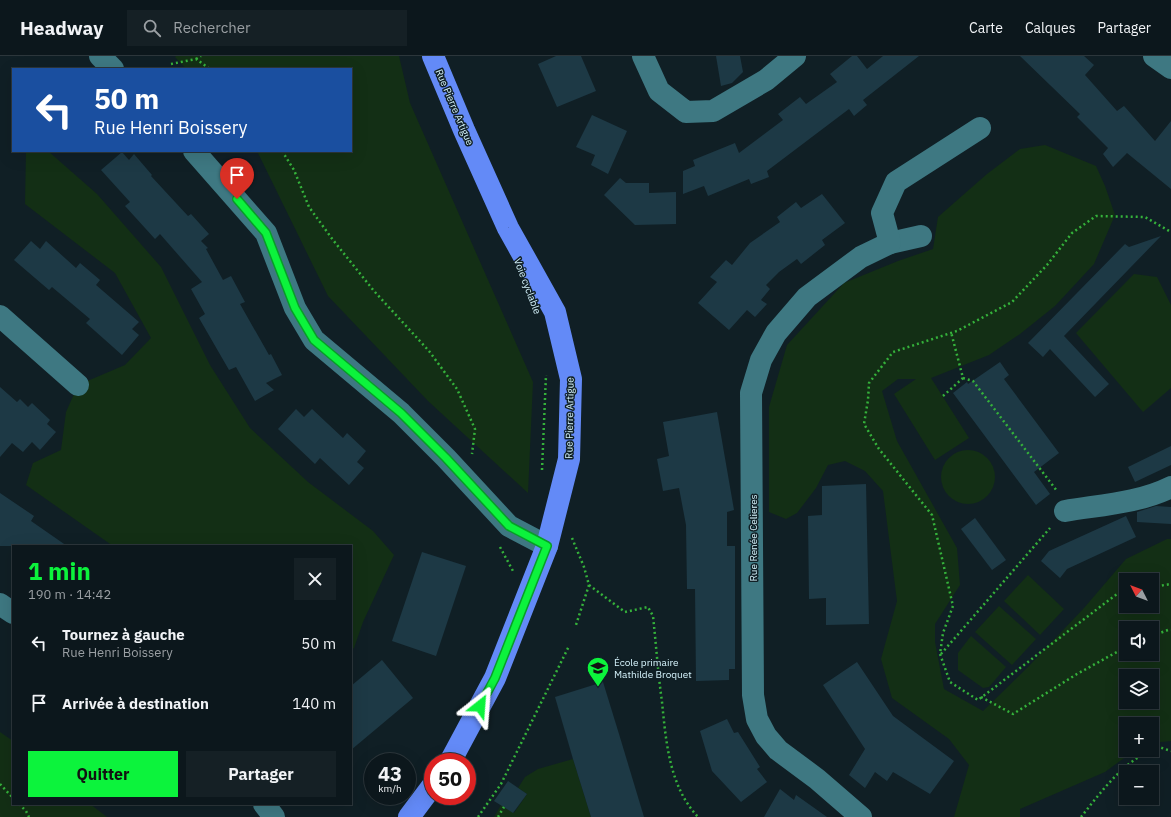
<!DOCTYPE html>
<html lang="fr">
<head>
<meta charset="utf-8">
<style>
	body { margin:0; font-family:"IBM Plex Sans",sans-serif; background:#152025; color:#f1f3f6; height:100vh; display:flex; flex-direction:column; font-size:15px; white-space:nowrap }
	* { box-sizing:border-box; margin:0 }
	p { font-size:13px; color:#9a9fa3 }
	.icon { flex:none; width:22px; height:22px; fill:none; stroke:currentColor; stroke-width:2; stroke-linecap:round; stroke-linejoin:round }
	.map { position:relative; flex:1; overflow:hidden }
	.side { position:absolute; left:12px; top:489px; width:340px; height:260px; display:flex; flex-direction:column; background:#0c171c; border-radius:0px; box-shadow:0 4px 16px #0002,0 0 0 1px #2c363b }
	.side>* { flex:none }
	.hud { position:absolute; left:12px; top:12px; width:340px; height:84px; border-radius:0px; box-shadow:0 4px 16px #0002,0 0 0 1px #2c363b; background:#1a4fa0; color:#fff; overflow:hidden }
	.needle { width:26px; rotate:312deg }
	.tools { position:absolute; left:1119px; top:517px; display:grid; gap:8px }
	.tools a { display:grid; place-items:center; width:40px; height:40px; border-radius:0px; background:#0c171c; box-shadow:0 4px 16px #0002,0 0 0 1px #2c363b; font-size:20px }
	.speed { position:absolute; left:364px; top:697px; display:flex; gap:8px; font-size:20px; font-weight:700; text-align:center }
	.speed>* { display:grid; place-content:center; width:52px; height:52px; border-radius:50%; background:#0c171c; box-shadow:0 4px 16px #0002,0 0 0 1px #2c363b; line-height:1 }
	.speed small { font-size:10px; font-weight:400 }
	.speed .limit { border:6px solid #d22; background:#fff; color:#111 }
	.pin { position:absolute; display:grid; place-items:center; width:34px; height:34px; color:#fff; margin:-41px -17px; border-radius:50% 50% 50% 0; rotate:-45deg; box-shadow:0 0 4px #0007 }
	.pin .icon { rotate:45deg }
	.me { position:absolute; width:44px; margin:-22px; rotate:28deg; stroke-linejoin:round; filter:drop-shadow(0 0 3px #0008) }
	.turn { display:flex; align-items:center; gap:14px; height:84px; padding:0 16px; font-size:18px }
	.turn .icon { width:52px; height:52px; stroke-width:2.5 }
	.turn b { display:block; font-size:28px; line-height:34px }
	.round { display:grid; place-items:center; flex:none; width:42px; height:42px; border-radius:0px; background:#152025 }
	.summary { display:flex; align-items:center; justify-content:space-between; height:68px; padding:0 16px }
	h1 { font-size:24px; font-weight:800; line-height:30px; color:#0cf33c }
	.primary-button { display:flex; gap:8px; margin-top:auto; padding:8px 16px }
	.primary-button a { flex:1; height:46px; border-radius:0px; background:#0cf33c; color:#111; font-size:16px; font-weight:800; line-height:46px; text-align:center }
	.primary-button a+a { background:#152025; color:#f1f3f6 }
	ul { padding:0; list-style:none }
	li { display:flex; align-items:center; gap:12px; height:60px; padding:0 16px }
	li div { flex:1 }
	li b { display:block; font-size:15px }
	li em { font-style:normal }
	header { display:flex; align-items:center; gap:24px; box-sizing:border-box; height:56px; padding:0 20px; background:#0c171c; border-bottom:1px solid #2c363b }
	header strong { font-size:19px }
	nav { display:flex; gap:22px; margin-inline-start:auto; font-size:14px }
	.search { width:280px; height:36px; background:#152025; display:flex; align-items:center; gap:10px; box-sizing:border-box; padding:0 14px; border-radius:0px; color:#9a9fa3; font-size:15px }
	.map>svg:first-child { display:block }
	.green { fill:#132f15; fill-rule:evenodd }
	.building { fill:#1d3945 }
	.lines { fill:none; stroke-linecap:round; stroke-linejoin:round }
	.path { stroke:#35b23b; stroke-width:2.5; stroke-dasharray:2 3; stroke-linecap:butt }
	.minor { stroke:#3e7882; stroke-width:22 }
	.major { stroke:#638af7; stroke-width:22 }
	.route-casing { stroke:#089e27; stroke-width:10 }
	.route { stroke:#0cf33c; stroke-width:7 }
	.labels { text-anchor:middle; stroke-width:3; stroke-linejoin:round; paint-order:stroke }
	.street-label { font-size:10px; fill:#d6f4fd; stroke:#101f25 }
	.poi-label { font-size:10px; fill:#d6f4fd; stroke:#101f25; text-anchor:start }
</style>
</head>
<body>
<header>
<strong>Headway</strong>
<div class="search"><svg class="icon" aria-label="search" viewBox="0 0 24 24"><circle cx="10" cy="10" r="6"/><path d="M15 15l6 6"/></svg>Rechercher</div>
<nav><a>Carte</a><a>Calques</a><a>Partager</a></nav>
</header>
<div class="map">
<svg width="1171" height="761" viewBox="0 0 1171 761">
	<rect width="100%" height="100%" fill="#101f25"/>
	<!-- green -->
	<g class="green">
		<polygon points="176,0 399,0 410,47 533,326 528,437 428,345 328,240 257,95 351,95 351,13 186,13 175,1"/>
		<path d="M1045,89L1096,110L1105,130L1115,159L1094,208L1055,250L1020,278L989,299L931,322L969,382L935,404L894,338L916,323H898L882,335L897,385L957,492L960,529L935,568V586L944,633L983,655L1029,610L1084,552L1126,503L1167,483H1171V685L1152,687V668H1126V694H1135L1105,716L1020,753V761H954L969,709L949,683L892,642L881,603L897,545L883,435L865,415L845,405L828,409L816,432L797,457L786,463L769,456V351L787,289L844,227L898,205L933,193L938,161L987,118L1020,93ZM1126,524H1152V550H1126ZM1126,572H1152V598H1126ZM1126,620H1152V646H1126Z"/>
		<polygon points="26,95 48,95 97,138 161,211 210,309 250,372 308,426 373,475 394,499 363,566 354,592 351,594 351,490 113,490 26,429 33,407 61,394 66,356 78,329 125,309 151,282 115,217 25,148"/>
		<polygon points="1134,218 1157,221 1171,249 1171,332 1143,356 1076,277"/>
		<circle cx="968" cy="421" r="27"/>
		<polygon points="1028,519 1064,553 1040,579 1004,545"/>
		<polygon points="999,550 1036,583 1012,609 975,576"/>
		<polygon points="971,580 1006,611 989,631 983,632 958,614 958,597"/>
		<polygon points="0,676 13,685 13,748 90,748 107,761 0,761"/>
		<polygon points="573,703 591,761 494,761 501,749 514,757 527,738 518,732 525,721 538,713"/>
	</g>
	<!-- building -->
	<g class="building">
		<polygon points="556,0 581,0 596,35 557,51 538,8"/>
		<polygon points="716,0 740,0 743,16 732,27 721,30"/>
		<polygon points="852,0 857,0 867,13 883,0 919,0 863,44 867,49 854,60 849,53 767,115 769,121 751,128 749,123 708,140 704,130 683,138 683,115 695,110 693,104 735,87 739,97 783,64 778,58 800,41 806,48 837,26 830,18"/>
		<polygon points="1020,0 1084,0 1094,9 1085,19 1117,55 1124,50 1155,85 1171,65 1171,133 1127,97 1113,111 1103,98 1108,92 1077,61 1080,58"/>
		<polygon points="592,59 627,75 608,118 591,109 595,99 576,91"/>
		<polygon points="122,96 129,104 134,98 152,119 151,120 188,160 191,158 209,178 201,185 208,192 206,193 223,224 231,220 245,246 240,248 269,299 271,298 282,319 266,327 274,334 255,345 236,311 229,314 199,262 205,258 191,233 202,226 160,178 155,183 125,150 130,146 101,114"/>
		<polygon points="620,122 626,127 649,127 649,137 676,136 676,168 635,169 604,139"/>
		<polygon points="822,138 845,167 822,184 825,189 801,208 797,203 779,216 766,229 770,233 761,244 767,248 755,261 747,254 729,274 698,247 717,226 710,221 726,204 732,209 750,187 780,166 777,161 796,146 801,152"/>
		<polygon points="1161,180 1064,280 1109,328 1095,341 1050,293 1043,301 1028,287 1125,188 1129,191"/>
		<polygon points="31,185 40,193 46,185 76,212 80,207 100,224 96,229 139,266 132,273 139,279 122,299 86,267 90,263 52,231 49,234 14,204"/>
		<polygon points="1000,306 1009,319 1004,323 1059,397 1034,416 1050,438 1036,449 953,337 967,326 968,328"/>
		<polygon points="0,331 17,346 20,343 28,351 32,347 50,364 47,368 56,376 40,394 32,386 23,396 12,387 0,401"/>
		<polygon points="296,353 304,361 312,353 343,382 347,377 366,395 357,406 364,412 349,429 320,402 315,408 278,373"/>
		<polygon points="717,356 734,454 727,456 727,490 735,490 735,613 729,613 729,624 696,625 695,533 687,533 686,469 679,432 663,435 657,403 669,400 663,366"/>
		<polygon points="1171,390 1171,409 1135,426 1128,411"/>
		<polygon points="866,428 869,568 826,569 826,542 809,543 808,460 822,459 822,430"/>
		<polygon points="0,437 34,460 31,465 67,490 0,490"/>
		<polygon points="1156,450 1171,451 1171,468 1137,466 1137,456"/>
		<polygon points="1126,460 1136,481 1067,513 1060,522 1041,505 1049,495"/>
		<polygon points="975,462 1006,504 992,514 961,473"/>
		<polygon points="422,496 466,510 436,600 392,585"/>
		<polygon points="382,604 413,642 351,694 351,630"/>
		<polygon points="857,606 893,660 954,705 930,738 893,716 887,725 875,716 865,732 849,719 865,693 823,629"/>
		<polygon points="603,626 619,678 644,761 591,761 573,703 555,641"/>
		<polygon points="727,663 734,677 738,676 760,711 757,713 767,726 741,746 712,715 700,675"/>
		<polygon points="508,725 527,738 513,757 494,745"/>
		<polygon points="780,733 794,744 796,739 827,761 764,761"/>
	</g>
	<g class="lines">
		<!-- path -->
		<g class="path">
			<polyline points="196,3 201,0"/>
			<polyline points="171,8 196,3 210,13"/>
			<polyline points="282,95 294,114 309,151 333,184 374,235 429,295 457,333 475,373 472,398"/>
			<polyline points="963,322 973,325 1057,435"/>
			<polyline points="943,340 963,322 951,276"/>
			<polyline points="542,414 546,319"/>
			<polyline points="572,482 584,511 589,529 576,569"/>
			<polyline points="500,491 513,515"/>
			<path d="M589,529L625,556L648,551L653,560C656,588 658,617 662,646C666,685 669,730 698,761"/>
			<polyline points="1152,531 1171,528"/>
			<polyline points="1126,536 1117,538 978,644 950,626 940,598 943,577 953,550 932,459 879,393 864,368 868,344 869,327 893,296 957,275 1012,246 1047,209 1072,177 1096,160 1145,161 1171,176"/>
			<polyline points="1152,580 1168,574 1171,574"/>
			<polyline points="941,598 1050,472"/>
			<polyline points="981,641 1013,658 1077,618 1126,591"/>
			<polyline points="1152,694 1159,691 1171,695"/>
			<polyline points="0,728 13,742"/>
			<polyline points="19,748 26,755 29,761"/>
			<polyline points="478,761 501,728 569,590"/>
			<polyline points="498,761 504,751"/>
			<path d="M1081,761C1101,736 1122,707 1152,694"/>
		</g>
		<!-- minor -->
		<g class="minor">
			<polyline points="100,0 113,13"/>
			<polyline points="643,0 659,35 686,56 713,55 766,24 795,0"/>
			<polyline points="1154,0 1171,12"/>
			<polyline points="194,95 266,177 295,252 314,284 401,357 446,402 509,470 547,490"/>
			<polyline points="890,187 921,180"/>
			<polyline points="0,260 78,329"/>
			<path d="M1065,455C1100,449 1139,447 1171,431"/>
			<polyline points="0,548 13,557"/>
			<polyline points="264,748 274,761"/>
			<polyline points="861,761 817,723 778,694 766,680 757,663 753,639 751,337 761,304 776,277 807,241 861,201 890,187 882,157 896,126 980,72"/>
		</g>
		<!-- major -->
		<g class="major">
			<polyline points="433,0 464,74 508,172 555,256 571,323 569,403 547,490 495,622 450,706"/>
			<polyline points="409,761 433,729"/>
		</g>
	</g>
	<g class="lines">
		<!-- route casing -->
		<g class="route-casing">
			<polyline id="route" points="237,143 266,177 295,252 314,284 401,357 446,402 509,470 547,490 495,622 480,650"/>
		</g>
		<!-- route -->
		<use href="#route" class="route"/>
	</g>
	<!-- icons -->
	<defs>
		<g id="school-pin" transform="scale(1.15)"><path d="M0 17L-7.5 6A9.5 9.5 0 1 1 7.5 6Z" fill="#0cf33c" stroke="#101f25"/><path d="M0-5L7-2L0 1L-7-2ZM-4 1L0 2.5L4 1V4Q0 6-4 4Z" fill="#111"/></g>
	</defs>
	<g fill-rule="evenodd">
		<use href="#school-pin" x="598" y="612"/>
	</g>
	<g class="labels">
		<!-- street labels -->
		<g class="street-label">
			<text transform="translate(455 51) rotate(67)" y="4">Rue Pierre Artigue</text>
			<text transform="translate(528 230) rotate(69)" y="4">Voie cyclable</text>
			<text transform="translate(569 362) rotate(-89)" y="4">Rue Pierre Artigue</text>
			<text transform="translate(753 482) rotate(-90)" y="4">Rue Renée Celieres</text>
		</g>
		<!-- poi labels -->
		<g class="poi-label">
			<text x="614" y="610">École primaire<tspan x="614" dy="12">Mathilde Broquet</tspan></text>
		</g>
	</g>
</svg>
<div class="tools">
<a><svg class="needle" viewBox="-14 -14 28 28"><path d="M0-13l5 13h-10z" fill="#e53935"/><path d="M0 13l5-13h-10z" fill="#9a9fa3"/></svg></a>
<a><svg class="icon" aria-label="sound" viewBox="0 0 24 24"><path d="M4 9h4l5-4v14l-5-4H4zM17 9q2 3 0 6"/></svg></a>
<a><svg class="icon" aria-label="layers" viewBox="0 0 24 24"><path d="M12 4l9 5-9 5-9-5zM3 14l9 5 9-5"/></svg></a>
<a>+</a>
<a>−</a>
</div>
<div class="speed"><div>43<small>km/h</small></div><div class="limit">50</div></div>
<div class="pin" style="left:237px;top:143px;background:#d93025"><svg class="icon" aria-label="arrive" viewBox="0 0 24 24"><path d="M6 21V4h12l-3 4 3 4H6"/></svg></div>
<svg class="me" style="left:480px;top:650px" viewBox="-20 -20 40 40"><path d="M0-17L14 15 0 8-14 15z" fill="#0cf33c" stroke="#fff" stroke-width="4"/></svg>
<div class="hud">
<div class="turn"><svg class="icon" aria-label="left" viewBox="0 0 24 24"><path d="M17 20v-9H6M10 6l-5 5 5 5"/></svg><div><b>50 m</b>Rue Henri Boissery</div></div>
</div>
<section class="side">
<div class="summary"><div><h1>1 min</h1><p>190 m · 14:42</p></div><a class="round"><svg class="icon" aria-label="close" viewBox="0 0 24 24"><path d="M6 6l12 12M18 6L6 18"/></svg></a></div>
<ul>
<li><svg class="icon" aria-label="left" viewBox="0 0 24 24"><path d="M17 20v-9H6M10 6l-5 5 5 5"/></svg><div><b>Tournez à gauche</b><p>Rue Henri Boissery</p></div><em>50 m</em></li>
<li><svg class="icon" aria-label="arrive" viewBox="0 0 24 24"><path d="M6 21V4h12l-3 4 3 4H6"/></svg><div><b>Arrivée à destination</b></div><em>140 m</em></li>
</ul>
<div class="primary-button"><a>Quitter</a><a>Partager</a></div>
</section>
</div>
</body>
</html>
